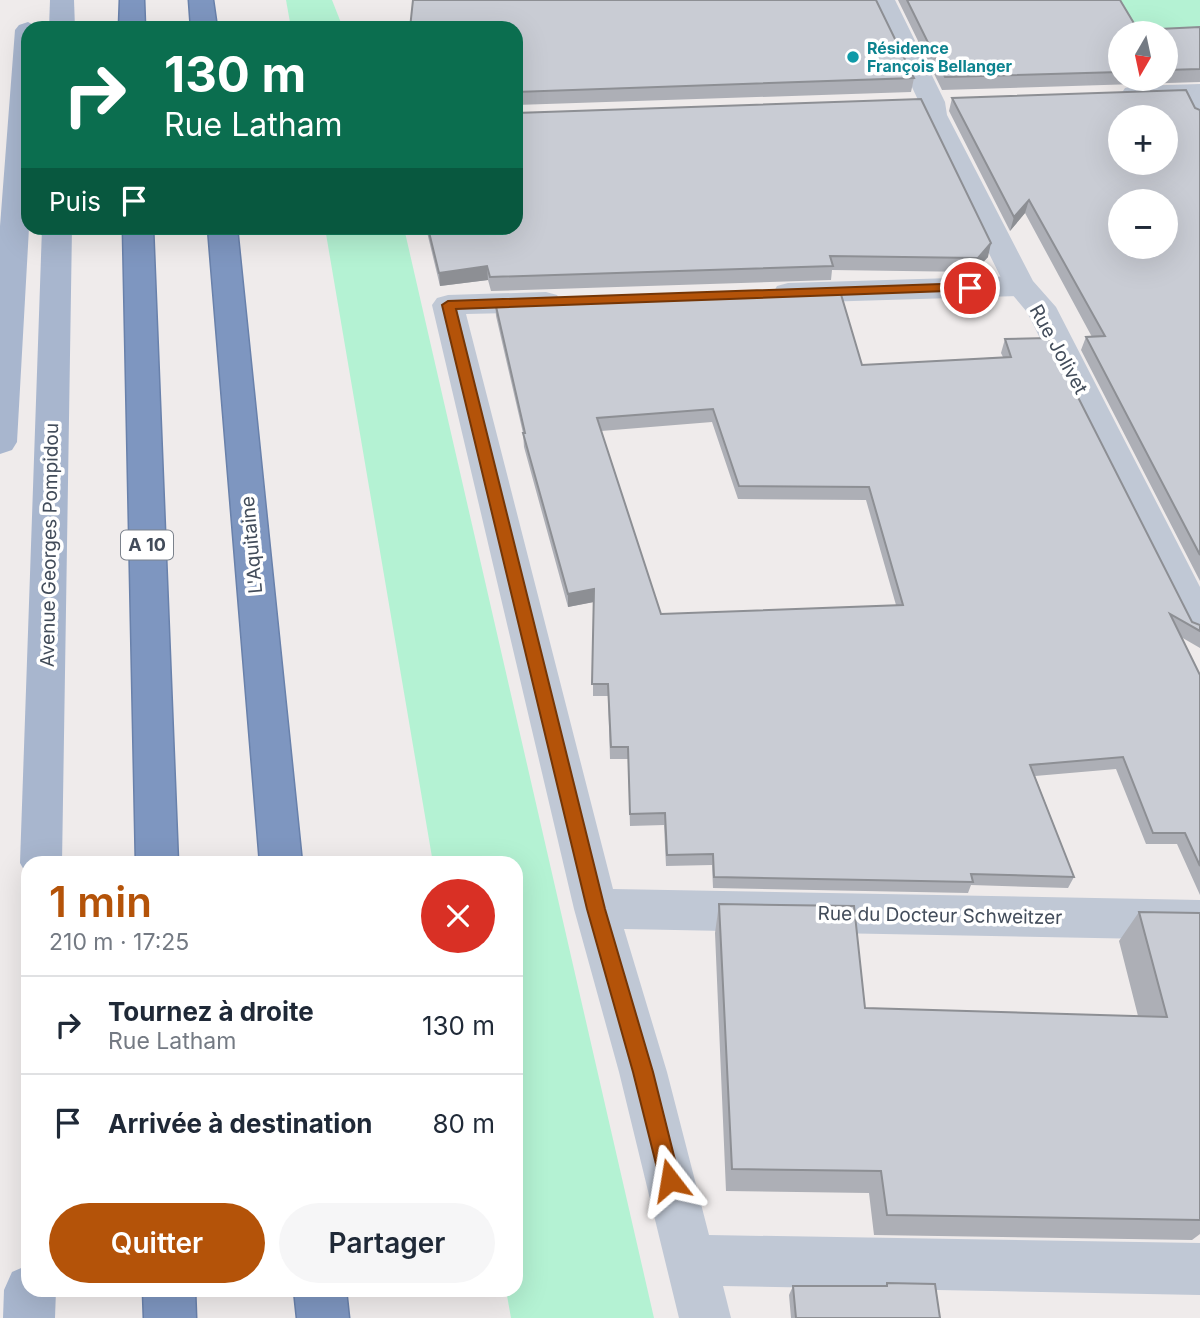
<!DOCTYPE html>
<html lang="fr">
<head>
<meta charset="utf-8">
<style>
	body { margin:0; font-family:Inter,sans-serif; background:#f6f6f7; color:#1f2937; height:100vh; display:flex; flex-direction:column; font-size:26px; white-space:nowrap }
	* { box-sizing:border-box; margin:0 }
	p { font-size:23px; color:#747a83 }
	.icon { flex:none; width:38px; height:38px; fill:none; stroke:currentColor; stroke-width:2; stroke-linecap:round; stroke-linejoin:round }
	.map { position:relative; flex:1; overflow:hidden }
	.panel { position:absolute; left:21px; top:856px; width:502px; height:441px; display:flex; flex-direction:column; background:#fff; border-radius:21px; box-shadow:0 7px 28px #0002 }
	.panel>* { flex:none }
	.banner { position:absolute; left:21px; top:21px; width:502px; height:214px; border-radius:21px; box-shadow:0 7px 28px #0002; background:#0b6e4f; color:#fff; overflow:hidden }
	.needle { width:46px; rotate:189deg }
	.controls { position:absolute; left:1108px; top:21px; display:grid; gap:14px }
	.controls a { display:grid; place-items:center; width:70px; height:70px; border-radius:50%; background:#fff; box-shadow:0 7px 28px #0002; font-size:35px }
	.pin { position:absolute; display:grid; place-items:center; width:60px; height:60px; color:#fff; margin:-30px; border:4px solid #fff; border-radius:50%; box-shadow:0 2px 7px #0007 }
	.me { position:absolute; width:77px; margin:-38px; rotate:346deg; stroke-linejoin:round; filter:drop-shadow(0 0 5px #0008) }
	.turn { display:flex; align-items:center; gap:24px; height:147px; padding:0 28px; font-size:32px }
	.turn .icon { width:91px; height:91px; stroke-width:2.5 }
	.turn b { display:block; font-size:49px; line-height:60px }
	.then { display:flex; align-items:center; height:66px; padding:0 28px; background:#0003; gap:14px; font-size:26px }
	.round { display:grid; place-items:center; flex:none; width:74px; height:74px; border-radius:37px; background:#f6f6f7 }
	.headline { display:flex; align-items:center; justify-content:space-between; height:119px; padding:0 28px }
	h1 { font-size:42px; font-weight:600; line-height:52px; color:#b45309 }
	.cta { display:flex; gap:14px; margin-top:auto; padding:14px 28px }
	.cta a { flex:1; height:80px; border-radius:42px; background:#b45309; color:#fff; font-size:28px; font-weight:600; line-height:80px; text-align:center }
	.cta a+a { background:#f6f6f7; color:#1f2937 }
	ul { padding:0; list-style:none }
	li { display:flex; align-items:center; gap:21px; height:98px; padding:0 28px; border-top:2px solid #e0e1e3 }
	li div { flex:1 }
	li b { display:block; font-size:26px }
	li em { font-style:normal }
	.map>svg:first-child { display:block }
	.green { fill:#b4f2d3 }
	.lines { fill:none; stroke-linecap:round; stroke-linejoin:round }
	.motorway-casing { stroke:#6981ab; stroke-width:3 }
	.service { fill:#c0c8d5; fill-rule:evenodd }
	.minor { fill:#c0c8d5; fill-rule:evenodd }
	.tertiary { fill:#c0c8d5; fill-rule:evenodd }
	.primary { fill:#a8b6ce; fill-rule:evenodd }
	.motorway { fill:#7e96c0; fill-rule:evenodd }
	.wall { fill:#adafb6; fill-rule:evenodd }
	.shaded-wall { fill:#8d8f94 }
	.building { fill:#c9ccd4; stroke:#8d8f94; stroke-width:2; fill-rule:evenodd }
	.route { fill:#b45309; stroke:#753606; stroke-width:2 }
	.culture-dot { fill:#0f9aa8; stroke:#fff; stroke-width:2.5 }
	.labels { text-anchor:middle; stroke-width:7; stroke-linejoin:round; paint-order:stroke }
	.far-culture-label { font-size:16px; font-weight:bold; fill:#0d838f; stroke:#fff; text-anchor:start }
	.shield { fill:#fff; stroke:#7b828c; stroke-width:2 }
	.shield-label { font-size:18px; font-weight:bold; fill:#424c5a }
	.street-label { font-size:19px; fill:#424c5a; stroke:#fff }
</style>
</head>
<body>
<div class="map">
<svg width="1200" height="1318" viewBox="0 0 1200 1318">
	<rect width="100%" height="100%" fill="#efebeb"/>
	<!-- green -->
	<g class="green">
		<polygon points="286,0 332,0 343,28 291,28"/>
		<polygon points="1108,0 1200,0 1200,27 1166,33 1127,33"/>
		<polygon points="325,228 404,228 654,1318 511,1318 506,1290 516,1290 516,863 433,863"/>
	</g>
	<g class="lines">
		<!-- motorway casing -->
		<g class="motorway-casing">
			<g id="motorway">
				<polygon points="120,0 144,0 145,28 119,28"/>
				<polygon points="189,0 213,0 217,28 191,28"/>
				<polygon points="123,228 153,228 178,863 136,863"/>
				<polygon points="208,228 237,228 302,863 260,863"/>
				<polygon points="143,1290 195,1290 196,1318 144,1318"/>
				<polygon points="294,1290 346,1290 349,1318 297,1318"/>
			</g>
		</g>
		<!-- service -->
		<polygon class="service" points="1190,85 1200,90 1200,122 1192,120 1179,92 1182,87"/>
		<!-- minor -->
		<g class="minor">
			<polygon points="1200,84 1200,100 1134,102 1125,100 1121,94 1125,88 1134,86"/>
			<polygon points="1020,276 1031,279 1035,286 1031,293 1020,296 788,303 777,300 773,293 777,286 788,283"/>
			<polygon points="546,292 557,295 561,302 557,309 546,312 466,314 613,889 1200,900 1200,940 624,929 667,1072 709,1235 1200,1243 1200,1295 723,1286 731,1318 679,1318 619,1072 574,909 432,305 437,298 448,295"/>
		</g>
		<!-- tertiary -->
		<polygon class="tertiary" points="871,0 895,0 945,102 947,115 1033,281 1056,307 1200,587 1200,639 1187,634 1027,312 1005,286 921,115 919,102"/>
		<!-- primary -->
		<g class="primary">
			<polygon points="50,0 74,0 75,28 49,28"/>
			<polygon points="28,22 39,28 28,28 29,228 17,442 12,450 0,454 0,226 15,30 19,25"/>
			<polygon points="42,228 72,228 62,863 28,863 28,877 20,863"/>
			<polygon points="28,1265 28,1290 56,1290 55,1318 3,1318 4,1290 12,1272"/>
		</g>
		<!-- motorway -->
		<use href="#motorway" class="motorway"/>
	</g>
	<!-- wall -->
	<g class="wall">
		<path d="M898,0H1120L1138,30L1200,27V82L942,90ZM1120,33H1166V79H1120Z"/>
		<polygon points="516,28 914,78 911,92 516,105"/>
		<polygon points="952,98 1195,108 1200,110 1200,581 1081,350 1086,337 1092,337 1025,213 1010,231 949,111"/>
		<polygon points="426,228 516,228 988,257 974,272 832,270 831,280 491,291 488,280 440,286"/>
		<path d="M495,302L862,365L1003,357L1001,353L1005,339L1192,622L1200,625V648L1181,637L1200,675V895L1177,844H1146L1116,769L1035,776L1074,877L1068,888L971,885L968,893L713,888L712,865L666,866L664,825L630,826L628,759H610L608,696H593V602L568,607L524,447L523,433L496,316ZM712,422L738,499L866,500L896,605L661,614L601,431Z"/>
		<polygon points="719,904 865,1008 1138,1016 1119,941 1139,912 1200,913 1200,1234 1192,1240 874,1235 869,1193 726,1191 715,933"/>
		<polygon points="887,1283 940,1318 791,1318 789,1295 793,1286 885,1286"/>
	</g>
	<!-- shaded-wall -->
	<g class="shaded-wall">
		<polygon points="1029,200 1025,213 1010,231 1014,217"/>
		<polygon points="991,243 988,257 974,272 978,258"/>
		<polygon points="487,266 488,280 440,286 439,273"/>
		<polygon points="594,589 594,602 568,607 568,594"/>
	</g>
	<!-- building -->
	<g class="building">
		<polygon points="413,0 876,0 914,78 516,92 516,28 410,28"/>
		<polygon points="907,0 1120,0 1138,30 1200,27 1200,69 1166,70 1166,33 1120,33 1120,72 945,77"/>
		<path d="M1186,90L1195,108L1200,110V555L1086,337L1105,336L1029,200L1014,217L952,98ZM1120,117H1166V163H1120ZM1120,201H1166V247H1120Z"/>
		<polygon points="921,99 991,243 978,258 830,256 833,266 490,277 487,266 439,273 428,228 516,228 516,113"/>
		<path d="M840,291L862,365L1011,357L1005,339L1048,338L1192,622L1200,625V631L1170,614L1200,675V866L1185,833H1153L1123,757L1030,765L1074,877L971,874L973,882L714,877L713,854L667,855L665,813L630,814L628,747H611L608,684H592L594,589L568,594L523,433H525L495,302ZM713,409L739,486L869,487L903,605L661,614L597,418Z"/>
		<polygon points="719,904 854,906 865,1008 1167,1017 1139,912 1200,913 1200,1220 887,1215 881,1171 732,1169"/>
		<polygon points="887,1283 935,1284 940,1318 796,1318 793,1286 887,1286"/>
	</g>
	<!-- route -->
	<polygon class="route" points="970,283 974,285 974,290 456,309 605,909 653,1072 680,1180 677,1187 670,1190 663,1187 660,1180 633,1072 587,909 442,305 448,301"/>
	<!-- markers -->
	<circle class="culture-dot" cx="853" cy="57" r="7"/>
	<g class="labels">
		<!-- far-culture labels -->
		<g class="far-culture-label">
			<text x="867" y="54">Résidence<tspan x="867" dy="18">François Bellanger</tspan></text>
		</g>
		<!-- shield labels -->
		<rect class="shield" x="121" y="530.5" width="52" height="29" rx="5"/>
		<g class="shield-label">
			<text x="147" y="551">A 10</text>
		</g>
		<!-- street labels -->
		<g class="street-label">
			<text transform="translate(1059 349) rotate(61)" y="7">Rue Jolivet</text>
			<text transform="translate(49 545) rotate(-89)" y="7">Avenue Georges Pompidou</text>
			<text transform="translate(251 545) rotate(-95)" y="7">L'Aquitaine</text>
			<text transform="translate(940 915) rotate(1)" y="7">Rue du Docteur Schweitzer</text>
		</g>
	</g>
</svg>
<div class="controls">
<a><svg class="needle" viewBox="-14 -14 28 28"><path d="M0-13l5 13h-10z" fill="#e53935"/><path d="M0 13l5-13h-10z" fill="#747a83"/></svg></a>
<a>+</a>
<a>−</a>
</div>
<div class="pin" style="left:970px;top:288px;background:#d93025"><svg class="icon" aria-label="arrive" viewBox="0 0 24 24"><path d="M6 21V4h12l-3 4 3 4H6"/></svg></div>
<svg class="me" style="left:670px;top:1180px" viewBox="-20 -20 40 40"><path d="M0-17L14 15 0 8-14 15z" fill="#b45309" stroke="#fff" stroke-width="4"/></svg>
<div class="banner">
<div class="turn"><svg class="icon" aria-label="right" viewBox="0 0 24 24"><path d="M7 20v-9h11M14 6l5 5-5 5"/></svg><div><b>130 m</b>Rue Latham</div></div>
<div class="then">Puis<svg class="icon" aria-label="arrive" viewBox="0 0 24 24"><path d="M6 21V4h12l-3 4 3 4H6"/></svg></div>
</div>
<section class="panel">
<div class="headline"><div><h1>1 min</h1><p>210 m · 17:25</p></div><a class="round" style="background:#d93025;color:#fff"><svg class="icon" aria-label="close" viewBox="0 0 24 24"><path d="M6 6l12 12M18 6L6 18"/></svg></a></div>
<ul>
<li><svg class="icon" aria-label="right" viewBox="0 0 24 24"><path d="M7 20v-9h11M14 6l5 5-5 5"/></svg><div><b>Tournez à droite</b><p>Rue Latham</p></div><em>130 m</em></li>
<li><svg class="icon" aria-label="arrive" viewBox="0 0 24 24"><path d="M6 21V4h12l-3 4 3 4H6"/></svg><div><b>Arrivée à destination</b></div><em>80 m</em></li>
</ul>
<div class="cta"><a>Quitter</a><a>Partager</a></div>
</section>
</div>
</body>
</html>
